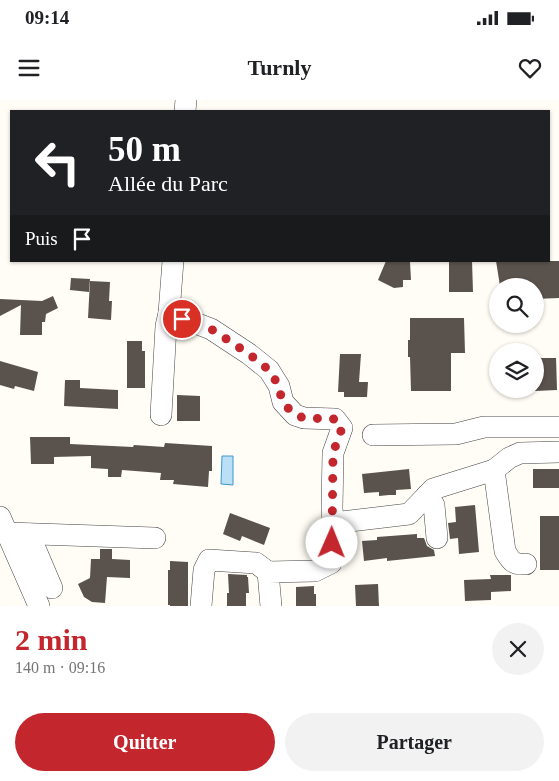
<!DOCTYPE html>
<html lang="fr">
<head>
<meta charset="utf-8">
<style>
	body { margin:0; font-family:Georgia,serif; background:#f2f2f2; color:#202124; height:100vh; display:flex; flex-direction:column; font-size:19px; white-space:nowrap }
	* { box-sizing:border-box; margin:0 }
	p { font-size:16px; color:#757577 }
	.icon { flex:none; width:28px; height:28px; fill:none; stroke:currentColor; stroke-width:2; stroke-linecap:round; stroke-linejoin:round }
	.map { position:relative; height:506px; overflow:hidden }
	.side { display:flex; flex-direction:column; background:#fff; flex:1 }
	.side>* { flex:none }
	.top-card { position:absolute; left:10px; top:10px; width:540px; height:152px; border-radius:0px; box-shadow:0 1px 4px #0004; background:#202124; color:#fff; overflow:hidden }
	.tools { position:absolute; left:489px; top:178px; display:grid; gap:10px }
	.tools a { display:grid; place-items:center; width:55px; height:55px; border-radius:50%; background:#fff; box-shadow:0 1px 4px #0004; font-size:25px }
	.pin { position:absolute; display:grid; place-items:center; width:42px; height:42px; color:#fff; margin:-21px; border:2px solid #fff; border-radius:50%; box-shadow:0 1px 5px #0007 }
	.me { position:absolute; width:55px; margin:-28px; rotate:1deg; stroke-linejoin:round; filter:drop-shadow(0 0 4px #0008) }
	.turn { display:flex; align-items:center; gap:18px; height:105px; padding:0 15px; font-size:22px }
	.turn .icon { width:65px; height:65px; stroke-width:2.5 }
	.turn b { display:block; font-size:35px; line-height:42px }
	.then { display:flex; align-items:center; height:48px; padding:0 15px; background:#0003; gap:10px; font-size:19px }
	.round { display:grid; place-items:center; flex:none; width:52px; height:52px; border-radius:26px; background:#f2f2f2 }
	.headline { display:flex; align-items:center; justify-content:space-between; height:85px; padding:0 15px }
	h1 { font-size:30px; font-weight:600; line-height:38px; color:#c4262e }
	.primary-button { display:flex; gap:10px; margin-top:auto; padding:10px 15px }
	.primary-button a { flex:1; height:58px; border-radius:30px; background:#c4262e; color:#fff; font-size:20px; font-weight:600; line-height:58px; text-align:center }
	.primary-button a+a { background:#f2f2f2; color:#202124 }
	.status { display:flex; justify-content:space-between; align-items:center; height:35px; padding:0 25px; background:#fff; direction:ltr }
	.status svg { height:14px; fill:currentColor }
	header { display:flex; justify-content:space-between; align-items:center; height:65px; padding:0 15px; background:#fff; font-size:22px; font-weight:600 }
	.map>svg:first-child { display:block }
	.water { fill:#b9e0f7; stroke:#3f96cf }
	.building { fill:#5a524d }
	.lines { fill:none; stroke-linecap:round; stroke-linejoin:round }
	.minor-casing { stroke:#444; stroke-width:22 }
	.minor { stroke:#fff; stroke-width:21 }
	.route { stroke:#c4262e; stroke-width:9; stroke-dasharray:0 16.2 }
</style>
</head>
<body>
<div class="status"><b>09:14</b><svg viewBox="0 0 49 12"><path d="M0 12V9h3v3zM5 12V6h3v6zM10 12V3h3v9zM15 12V0h3v12zM26 1h20v11H26zM47 4h2v5h-2z"/></svg></div>
<header><svg class="icon" aria-label="menu" viewBox="0 0 24 24"><path d="M4 6h16M4 12h16M4 18h16"/></svg>Turnly<svg class="icon" aria-label="heart" viewBox="0 0 24 24"><path d="M12 20l-8-8c-3-5 5-10 8-4 3-6 11-1 8 4z"/></svg></header>
<div class="map">
<svg width="559" height="506" viewBox="0 0 559 506">
	<rect width="100%" height="100%" fill="#fffdf5"/>
	<!-- water -->
	<polygon class="water" points="222,356 233,356 233,385 221,384"/>
	<!-- building -->
	<g class="building">
		<polygon points="386,161 410,162 411,180 403,180 403,187 394,188 378,180"/>
		<polygon points="449,161 472,161 473,192 449,192"/>
		<polygon points="496,161 559,161 559,198 535,199 535,186 500,186"/>
		<polygon points="71,178 90,179 89,192 70,190"/>
		<polygon points="90,181 110,182 109,201 112,201 111,220 88,218"/>
		<polygon points="53,196 58,208 46,214 45,222 42,222 42,235 20,235 21,205 0,216 0,199 42,201"/>
		<polygon points="410,218 464,218 465,253 451,253 451,291 411,291 410,257 408,257 408,240 410,240"/>
		<polygon points="127,241 142,241 142,251 145,251 145,288 127,288"/>
		<polygon points="340,254 361,254 359,282 368,282 367,297 344,297 344,292 338,292"/>
		<polygon points="535,258 556,258 557,290 535,291"/>
		<polygon points="0,261 38,272 34,291 15,286 14,289 0,285"/>
		<polygon points="65,280 80,280 80,288 118,290 118,309 64,306"/>
		<polygon points="177,295 200,296 200,321 177,321"/>
		<polygon points="30,337 70,337 70,344 133,347 134,345 164,347 165,343 212,346 212,371 209,371 208,387 173,384 174,380 160,380 161,373 122,370 121,377 108,377 108,369 91,368 91,356 54,357 54,364 31,364"/>
		<polygon points="409,369 411,389 396,390 396,395 389,395 379,396 379,392 364,393 362,374"/>
		<rect x="533" y="369" width="26" height="19"/>
		<polygon points="475,405 479,452 459,454 458,438 450,439 448,423 456,422 455,407"/>
		<polygon points="230,413 270,428 264,445 242,436 240,441 223,434"/>
		<rect x="540" y="416" width="19" height="54"/>
		<polygon points="417,434 417,438 424,438 427,446 434,450 435,456 387,461 387,458 364,461 362,441 377,440 377,437"/>
		<polygon points="100,449 112,449 112,459 130,460 130,478 107,477 105,503 92,502 84,497 78,484 90,478 91,459 100,459"/>
		<polygon points="170,461 188,462 188,506 170,506 170,505 168,505 168,470 170,470"/>
		<polygon points="228,474 247,475 247,477 248,477 249,493 246,493 246,506 227,506 227,493 229,493"/>
		<polygon points="490,475 511,475 511,491 491,492 491,500 465,501 464,480 491,479"/>
		<polygon points="378,484 379,506 356,506 355,485"/>
		<polygon points="314,486 314,494 316,494 316,506 296,506 296,487"/>
	</g>
	<g class="lines">
		<!-- minor casing -->
		<g class="minor-casing">
			<g id="minor">
				<polyline points="185,11 186,0"/>
				<polyline points="173,161 169,213 211,229 249,254 269,270 279,286 283,302 295,315 304,318 335,319 342,328 333,353 332,408 333,423"/>
				<polyline points="161,315 166,226 169,213"/>
				<polyline points="373,335 456,334 484,327 559,327"/>
				<path d="M494,370L505,451C511,461 513,465 526,464"/>
				<polyline points="427,395 434,405 437,438"/>
				<polyline points="0,417 39,506"/>
				<polyline points="8,433 155,438"/>
				<polyline points="29,434 52,488"/>
				<polyline points="201,506 204,470 209,460 256,463 268,472"/>
				<polyline points="271,506 268,472 315,471 331,463 333,423 409,414 433,389 494,370 509,358 520,353 559,352"/>
			</g>
		</g>
		<!-- minor -->
		<use href="#minor" class="minor"/>
	</g>
	<g class="lines">
		<!-- route -->
		<polyline class="route" points="182,219 211,229 219,234 249,254 269,270 279,286 282,302 295,315 304,318 335,319 342,328 333,353 332,443"/>
	</g>
</svg>
<div class="tools">
<a><svg class="icon" aria-label="search" viewBox="0 0 24 24"><circle cx="10" cy="10" r="6"/><path d="M15 15l6 6"/></svg></a>
<a><svg class="icon" aria-label="layers" viewBox="0 0 24 24"><path d="M12 4l9 5-9 5-9-5zM3 14l9 5 9-5"/></svg></a>
</div>
<div class="pin" style="left:182px;top:219px;background:#d93025"><svg class="icon" aria-label="arrive" viewBox="0 0 24 24"><path d="M6 21V4h12l-3 4 3 4H6"/></svg></div>
<svg class="me" style="left:332px;top:443px" viewBox="-20 -20 40 40"><circle r="19" fill="#fff"/><path d="M0-13L10 11 0 6-10 11z" fill="#c4262e"/></svg>
<div class="top-card">
<div class="turn"><svg class="icon" aria-label="left" viewBox="0 0 24 24"><path d="M17 20v-9H6M10 6l-5 5 5 5"/></svg><div><b>50 m</b>Allée du Parc</div></div>
<div class="then">Puis<svg class="icon" aria-label="arrive" viewBox="0 0 24 24"><path d="M6 21V4h12l-3 4 3 4H6"/></svg></div>
</div>
</div>
<section class="side">
<div class="headline"><div><h1>2 min</h1><p>140 m · 09:16</p></div><a class="round"><svg class="icon" aria-label="close" viewBox="0 0 24 24"><path d="M6 6l12 12M18 6L6 18"/></svg></a></div>
<div class="primary-button"><a>Quitter</a><a>Partager</a></div>
</section>
</body>
</html>
